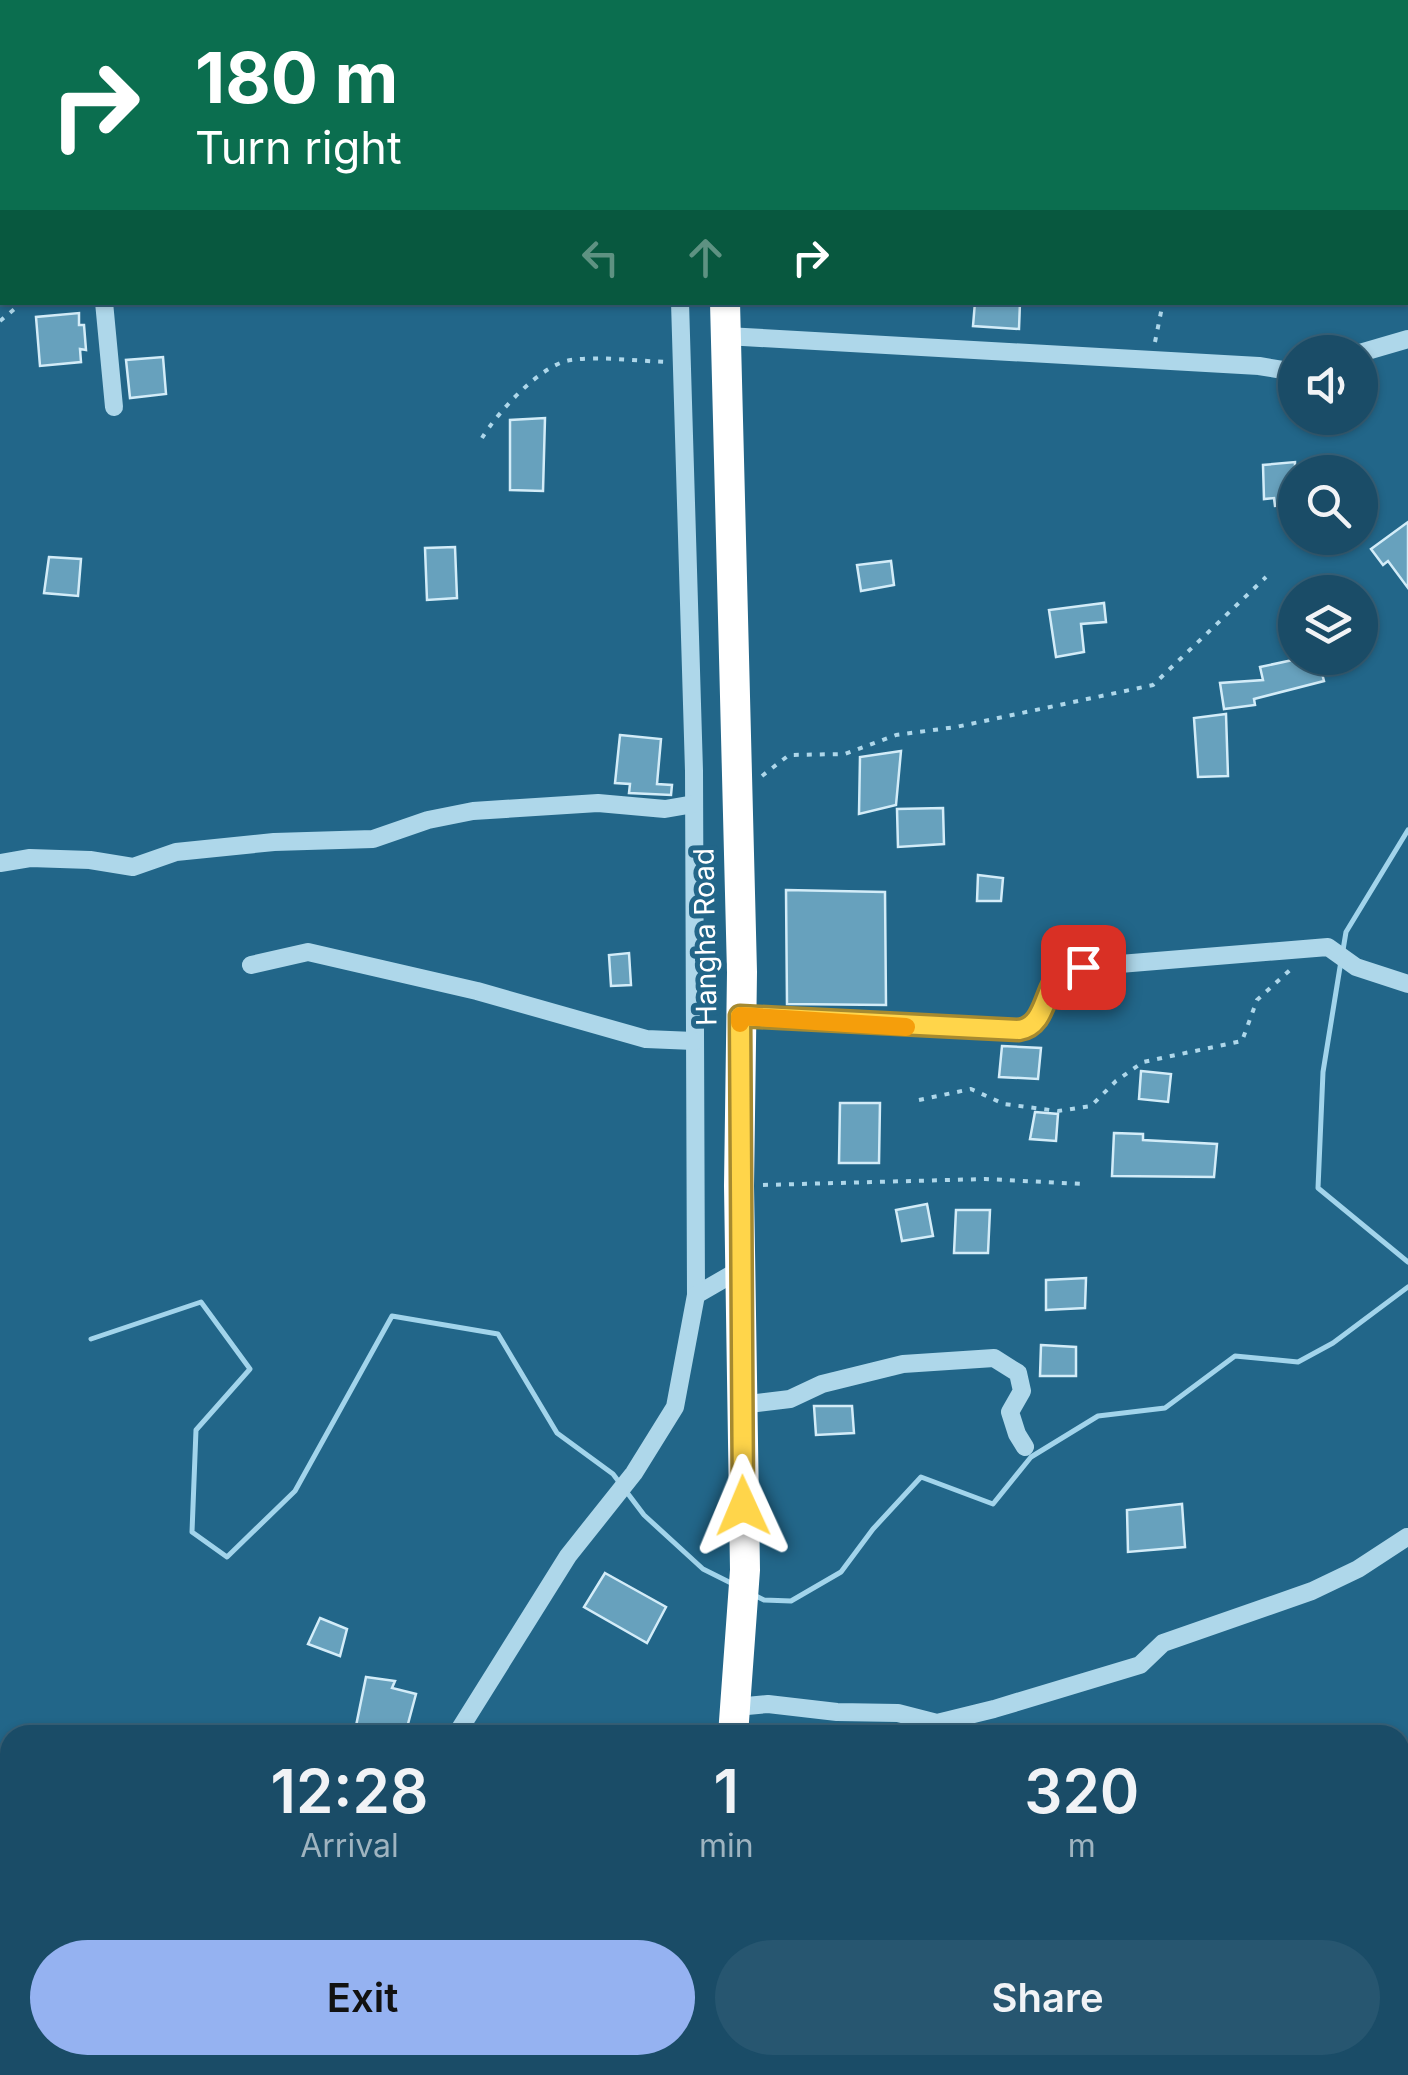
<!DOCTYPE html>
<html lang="en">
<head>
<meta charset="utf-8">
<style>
	body { margin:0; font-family:Inter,sans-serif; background:#275670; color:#f1f3f6; height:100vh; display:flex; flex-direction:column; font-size:38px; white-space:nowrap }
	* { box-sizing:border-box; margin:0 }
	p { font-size:32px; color:#9fb4c0 }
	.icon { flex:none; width:55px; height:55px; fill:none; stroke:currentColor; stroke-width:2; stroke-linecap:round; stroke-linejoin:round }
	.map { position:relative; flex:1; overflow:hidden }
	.panel { position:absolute; left:0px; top:1725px; width:1410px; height:350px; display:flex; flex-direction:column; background:#1a4c67; border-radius:30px 30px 0 0; box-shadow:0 2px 8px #0004,0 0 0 2px #38637b }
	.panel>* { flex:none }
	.top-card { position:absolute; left:0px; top:0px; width:1410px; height:305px; box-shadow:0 2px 8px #0004,0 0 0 2px #38637b; background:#0b6e4f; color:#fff; overflow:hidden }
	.buttons { position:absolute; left:1278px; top:335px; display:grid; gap:20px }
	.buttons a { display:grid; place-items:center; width:100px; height:100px; border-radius:50%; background:#1a4c67; box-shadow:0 2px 8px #0004,0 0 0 2px #38637b; font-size:50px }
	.pin { position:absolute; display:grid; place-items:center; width:85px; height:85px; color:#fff; margin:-42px; border-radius:20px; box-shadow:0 5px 15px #0006 }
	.me { position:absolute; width:110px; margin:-55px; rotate:359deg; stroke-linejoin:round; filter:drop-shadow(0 0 8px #0008) }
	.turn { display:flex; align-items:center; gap:35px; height:210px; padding:0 30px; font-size:45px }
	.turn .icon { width:130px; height:130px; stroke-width:2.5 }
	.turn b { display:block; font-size:70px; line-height:85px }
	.lanes { display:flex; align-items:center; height:95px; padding:0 30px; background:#0003; justify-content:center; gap:50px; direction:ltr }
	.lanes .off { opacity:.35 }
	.eta { display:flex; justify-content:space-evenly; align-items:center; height:170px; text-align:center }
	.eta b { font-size:60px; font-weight:600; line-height:70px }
	.button { display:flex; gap:20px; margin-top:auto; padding:20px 30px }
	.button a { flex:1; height:115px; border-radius:60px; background:#95b2f1; color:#111; font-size:40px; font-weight:600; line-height:115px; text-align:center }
	.button a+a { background:#275670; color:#f1f3f6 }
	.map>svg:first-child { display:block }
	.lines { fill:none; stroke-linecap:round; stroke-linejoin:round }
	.stream { stroke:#a2d4eb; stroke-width:5 }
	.building { fill:#67a1bd; stroke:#d3ecf8; stroke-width:2.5 }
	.path { stroke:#aed7ea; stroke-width:4; stroke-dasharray:5 8; stroke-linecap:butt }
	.minor { stroke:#aed7ea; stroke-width:18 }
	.highway { stroke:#fff; stroke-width:30 }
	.route-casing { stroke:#a68a30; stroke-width:25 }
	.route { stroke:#ffd54a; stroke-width:18 }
	.slow { stroke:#f59e0b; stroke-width:18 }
	.labels { text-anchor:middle; stroke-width:10; stroke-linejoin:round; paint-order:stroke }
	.street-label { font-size:28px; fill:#fff; stroke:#226689 }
</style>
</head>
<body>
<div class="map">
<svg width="1408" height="2075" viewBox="0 0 1408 2075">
	<rect width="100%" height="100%" fill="#226689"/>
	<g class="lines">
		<!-- stream -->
		<g class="stream">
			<polyline points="1343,950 1346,932 1408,830"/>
			<polyline points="1341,961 1323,1072 1318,1188 1408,1262"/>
			<polyline points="91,1339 201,1302 250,1369 196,1430 192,1532 227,1557 295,1491 392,1316 498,1334 557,1433 613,1474 644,1515 703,1569 731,1583"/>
			<polyline points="754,1595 764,1600 791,1601 841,1572 873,1529 921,1477 993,1504 1031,1457 1098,1416 1165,1408 1235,1356 1298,1362 1333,1343 1408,1287"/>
		</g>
	</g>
	<!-- building -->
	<g class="building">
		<polygon points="975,302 1020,302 1019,329 973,326"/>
		<polygon points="79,313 79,325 84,325 86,350 80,349 81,362 40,366 36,317"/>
		<polygon points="163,357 166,394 130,398 126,360"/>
		<polygon points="545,418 543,491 510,490 510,420"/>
		<polygon points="1295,462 1295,504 1275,506 1274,498 1264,499 1263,465"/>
		<polygon points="1408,522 1408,588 1388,561 1383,565 1371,549"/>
		<polygon points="455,547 457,598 427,600 425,548"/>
		<polygon points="49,557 81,559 78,596 44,593"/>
		<polygon points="891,561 894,585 861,591 857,565"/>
		<polygon points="1104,603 1106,622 1081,624 1084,652 1056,657 1049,610"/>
		<polygon points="1302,658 1318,658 1324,681 1254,699 1255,705 1224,709 1220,683 1263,680 1260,667"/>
		<polygon points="1226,714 1228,776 1198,777 1194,718"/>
		<polygon points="620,735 661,739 657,784 672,785 671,795 629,793 630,784 615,783"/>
		<polygon points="901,751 896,805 859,814 860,757"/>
		<polygon points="943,808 944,844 898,847 897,809"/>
		<polygon points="978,875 1003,878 1001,901 977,901"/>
		<polygon points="786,890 885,892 886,1005 787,1004"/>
		<polygon points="629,953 631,985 611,986 609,955"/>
		<polygon points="1002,1046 1041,1048 1038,1079 999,1077"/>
		<polygon points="1141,1071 1171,1074 1168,1102 1139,1099"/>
		<polygon points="840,1103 880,1103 879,1163 839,1163"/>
		<polygon points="1035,1112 1058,1114 1056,1141 1030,1139"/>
		<polygon points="1114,1133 1143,1134 1143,1140 1217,1144 1214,1177 1112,1176"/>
		<polygon points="927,1204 933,1236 902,1241 896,1210"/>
		<polygon points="956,1210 990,1210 988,1253 954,1253"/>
		<polygon points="1086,1278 1085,1308 1046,1310 1046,1280"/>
		<polygon points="1041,1345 1076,1347 1076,1376 1040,1376"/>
		<polygon points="814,1406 852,1406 854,1433 816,1435"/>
		<polygon points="1182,1504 1185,1547 1128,1552 1127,1510"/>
		<polygon points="605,1573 666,1607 647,1643 584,1607"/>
		<polygon points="320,1618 347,1629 340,1656 308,1644"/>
		<polygon points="366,1677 395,1681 392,1688 416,1694 405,1735 383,1735 356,1726"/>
	</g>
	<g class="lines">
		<!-- path -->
		<g class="path">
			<polyline points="1049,2 1050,0"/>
			<polyline points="1127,2 1128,0"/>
			<polyline points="0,321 23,302"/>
			<polyline points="1155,342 1163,302"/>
			<path d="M482,438C497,413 541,364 571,360C601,356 636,361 667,362"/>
			<polyline points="762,776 789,755 845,754 896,735 956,727 1153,685 1266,577"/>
			<polyline points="919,1100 971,1089 1004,1104 1058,1111 1091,1106 1116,1081 1143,1062 1242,1041 1257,1000 1290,970"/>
			<polyline points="763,1185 985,1179 1083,1184"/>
			<polyline points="0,1839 10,1843"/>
			<polyline points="619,2065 624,2075"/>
			<polyline points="877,2065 887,2075"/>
			<polyline points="973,2075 982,2071 988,2075"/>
			<polyline points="1106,2075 1110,2065"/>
		</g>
		<!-- minor -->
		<g class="minor">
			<polyline points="670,0 670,2"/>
			<polyline points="300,2 301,0"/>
			<polyline points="1223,2 1224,0"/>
			<polyline points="0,81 2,80"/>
			<polyline points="104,302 114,407"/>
			<polyline points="680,302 694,771 696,1295"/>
			<polyline points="726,336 1259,366 1295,372"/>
			<polyline points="1360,353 1408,339"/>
			<polyline points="0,863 30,858 90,860 133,867 176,852 274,842 373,839 428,820 473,811 598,803 665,809 694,804"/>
			<polyline points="251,965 308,952 477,991 646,1039 694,1041"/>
			<path d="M740,1016L1019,1030C1049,1025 1038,988 1060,974C1066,970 1076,969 1083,967L1328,947L1356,967L1408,984"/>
			<polyline points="741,1405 790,1399 822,1384 903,1364 994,1358 1018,1373 1022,1391 1010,1412 1017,1434 1025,1447"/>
			<polyline points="736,1707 768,1704 837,1712 898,1713 937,1723 994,1709 1140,1665 1163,1643 1312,1591 1358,1569 1407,1537"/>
			<polyline points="456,1735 568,1556 634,1473 675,1407 696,1295 741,1269"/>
			<polyline points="0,1942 10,1942"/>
			<polyline points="393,2065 396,2075"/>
			<polyline points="1023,2065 1058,2075"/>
		</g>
		<!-- highway -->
		<g class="highway">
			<polyline points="715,0 715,2"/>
			<polyline points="725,302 742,972 739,1186 745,1570 733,1735"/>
			<polyline points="656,2075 660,2065"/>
		</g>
	</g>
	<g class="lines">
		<!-- route casing -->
		<g class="route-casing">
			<path id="route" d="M743,1506L740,1016L1019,1030C1045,1026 1044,993 1058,975L1083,967"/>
		</g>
		<!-- route -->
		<use href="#route" class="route"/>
		<!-- slow -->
		<polyline class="slow" points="740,1023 740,1016 906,1027"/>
	</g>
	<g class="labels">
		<!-- street labels -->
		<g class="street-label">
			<text transform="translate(705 937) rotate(-91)" y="10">Hangha Road</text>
		</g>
	</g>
</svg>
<div class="buttons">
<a><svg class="icon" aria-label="sound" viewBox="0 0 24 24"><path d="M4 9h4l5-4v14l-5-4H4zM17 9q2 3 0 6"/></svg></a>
<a><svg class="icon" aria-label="search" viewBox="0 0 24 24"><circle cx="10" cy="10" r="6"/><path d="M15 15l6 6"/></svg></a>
<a><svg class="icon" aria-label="layers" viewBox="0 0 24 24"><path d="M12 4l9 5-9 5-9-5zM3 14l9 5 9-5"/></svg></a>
</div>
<div class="pin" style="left:1083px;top:967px;background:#d93025"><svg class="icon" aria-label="arrive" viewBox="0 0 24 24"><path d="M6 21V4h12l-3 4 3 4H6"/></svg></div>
<svg class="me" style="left:743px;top:1506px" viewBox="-20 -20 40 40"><path d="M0-17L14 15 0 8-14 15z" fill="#ffd54a" stroke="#fff" stroke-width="4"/></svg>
<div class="top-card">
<div class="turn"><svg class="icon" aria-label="right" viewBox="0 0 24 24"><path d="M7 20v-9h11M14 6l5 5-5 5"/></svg><div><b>180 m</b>Turn right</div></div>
<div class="lanes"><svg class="icon off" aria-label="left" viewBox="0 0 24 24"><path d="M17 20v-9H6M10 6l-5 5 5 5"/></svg><svg class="icon off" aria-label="ahead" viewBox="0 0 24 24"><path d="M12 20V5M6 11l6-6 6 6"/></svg><svg class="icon" aria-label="right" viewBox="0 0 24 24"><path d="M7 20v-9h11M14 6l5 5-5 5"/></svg></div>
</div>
<section class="panel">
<div class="eta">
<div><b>12:28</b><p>Arrival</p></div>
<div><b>1</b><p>min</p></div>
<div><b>320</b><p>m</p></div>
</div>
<div class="button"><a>Exit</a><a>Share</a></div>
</section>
</div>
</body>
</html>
